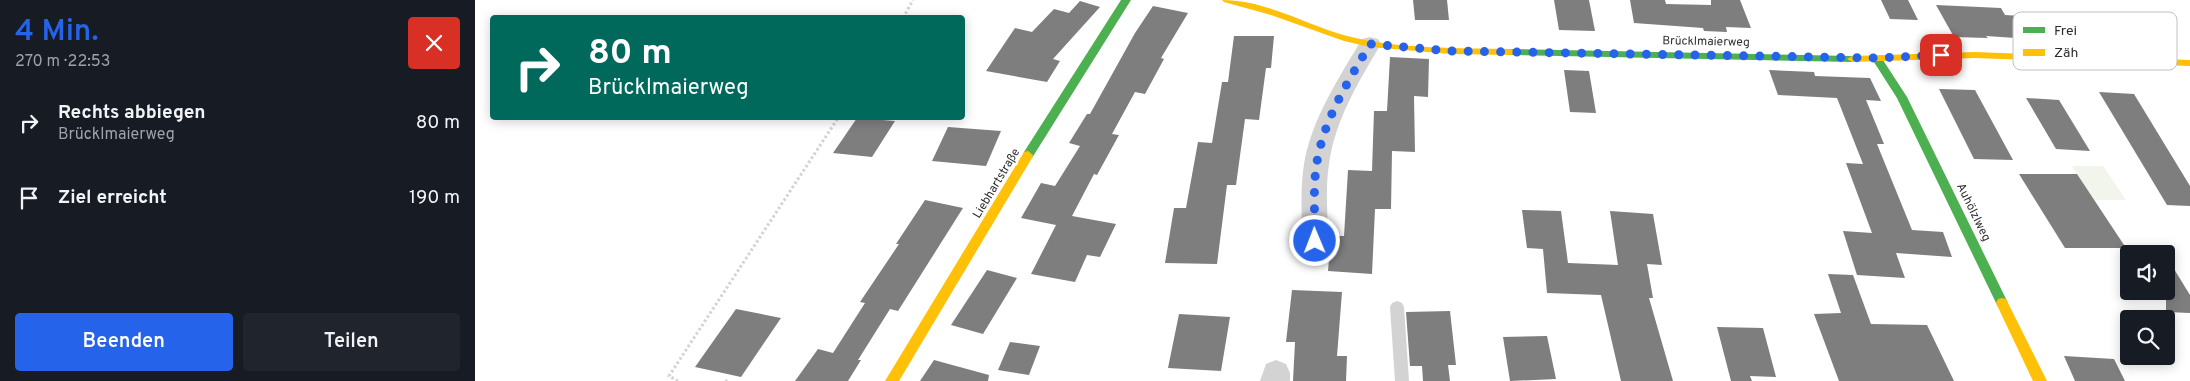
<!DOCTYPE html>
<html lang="de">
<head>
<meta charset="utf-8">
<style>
	body { margin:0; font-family:Overpass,sans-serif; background:#20242c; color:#f1f3f6; height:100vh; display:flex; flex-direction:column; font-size:19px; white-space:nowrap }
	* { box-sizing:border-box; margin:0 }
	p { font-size:16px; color:#9ea1a6 }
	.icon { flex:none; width:28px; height:28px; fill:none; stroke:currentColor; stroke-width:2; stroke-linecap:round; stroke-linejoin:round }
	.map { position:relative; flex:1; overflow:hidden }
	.drawer { display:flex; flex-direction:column; background:#171b24; width:475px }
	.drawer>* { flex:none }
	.guide { position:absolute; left:15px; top:15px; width:475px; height:105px; border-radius:5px; box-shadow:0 2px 12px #0003; background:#00695c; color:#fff; overflow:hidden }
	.buttons { position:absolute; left:1645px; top:245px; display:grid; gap:10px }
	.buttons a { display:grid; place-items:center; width:55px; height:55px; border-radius:5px; background:#171b24; box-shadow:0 2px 12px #0003; font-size:25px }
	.pin { position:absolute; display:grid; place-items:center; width:42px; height:42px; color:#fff; margin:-21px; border-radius:10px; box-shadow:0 2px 8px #0006 }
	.me { position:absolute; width:55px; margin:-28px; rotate:359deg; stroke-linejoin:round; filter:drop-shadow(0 0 4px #0008) }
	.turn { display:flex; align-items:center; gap:18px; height:105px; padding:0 15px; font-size:22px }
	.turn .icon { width:65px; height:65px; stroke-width:2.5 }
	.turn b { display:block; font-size:35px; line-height:42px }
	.round { display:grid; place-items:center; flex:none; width:52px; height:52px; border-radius:5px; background:#20242c }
	.summary { display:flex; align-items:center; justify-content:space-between; height:85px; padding:0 15px }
	h1 { font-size:30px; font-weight:600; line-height:38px; color:#2563eb }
	.button { display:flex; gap:10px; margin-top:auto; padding:10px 15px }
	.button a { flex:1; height:58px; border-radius:5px; background:#2563eb; color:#fff; font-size:20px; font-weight:600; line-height:58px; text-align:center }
	.button a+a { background:#20242c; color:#f1f3f6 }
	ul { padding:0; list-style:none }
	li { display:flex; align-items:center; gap:15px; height:75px; padding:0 15px }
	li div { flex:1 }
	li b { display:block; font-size:19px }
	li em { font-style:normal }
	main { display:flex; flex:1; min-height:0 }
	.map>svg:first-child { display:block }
	.green { fill:#f1f5eb }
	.building { fill:#7e7e7e }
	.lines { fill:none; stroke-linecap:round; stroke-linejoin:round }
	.path { stroke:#d3d3d3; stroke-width:3; stroke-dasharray:2.5 2.5; stroke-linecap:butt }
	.lane { fill:#d3d3d3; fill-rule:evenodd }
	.street { fill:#d3d3d3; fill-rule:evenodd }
	.fast { fill:#4caf50; fill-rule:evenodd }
	.slow { fill:#ffc107; fill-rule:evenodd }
	.route { stroke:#2563eb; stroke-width:9; stroke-dasharray:0 16.2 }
	.labels { text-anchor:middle; stroke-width:5; stroke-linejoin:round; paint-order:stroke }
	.street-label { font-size:12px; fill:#2e2e2e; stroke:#fff }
	.key { fill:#fff; stroke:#c0c0c0; stroke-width:1 }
	.key-label { font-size:14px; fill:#2e2e2e }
</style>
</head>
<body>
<main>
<section class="drawer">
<div class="summary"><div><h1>4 Min.</h1><p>270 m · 22:53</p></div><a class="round" style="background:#d93025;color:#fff"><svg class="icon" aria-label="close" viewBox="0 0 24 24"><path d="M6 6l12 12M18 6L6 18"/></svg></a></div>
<ul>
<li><svg class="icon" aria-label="right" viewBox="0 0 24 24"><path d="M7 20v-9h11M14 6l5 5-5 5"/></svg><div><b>Rechts abbiegen</b><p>Brücklmaierweg</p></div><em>80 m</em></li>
<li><svg class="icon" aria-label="arrive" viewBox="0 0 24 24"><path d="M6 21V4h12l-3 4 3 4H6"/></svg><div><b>Ziel erreicht</b></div><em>190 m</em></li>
</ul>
<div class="button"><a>Beenden</a><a>Teilen</a></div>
</section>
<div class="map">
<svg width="1715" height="381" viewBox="0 0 1715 381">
	<rect width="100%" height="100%" fill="#fff"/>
	<!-- green -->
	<polygon class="green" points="1597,166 1628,166 1651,200 1619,200"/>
	<!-- building -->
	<g class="building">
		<polygon points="938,0 972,0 974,20 940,20"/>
		<polygon points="1079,0 1114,0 1120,31 1084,30"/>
		<polygon points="1155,0 1190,0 1191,4 1236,5 1236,0 1265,0 1276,28 1251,27 1252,32 1229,31 1228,28 1159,23"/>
		<polygon points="1406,0 1433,0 1443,20 1415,19"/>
		<polygon points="605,1 625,7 578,59 585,61 572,82 511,71 540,28 557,32 579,9 594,13"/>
		<polygon points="1461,5 1526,8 1530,15 1564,17 1565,19 1654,22 1615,48 1612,43 1511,36 1513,38 1479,37"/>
		<polygon points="678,6 713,13 686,58 689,59 670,94 660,92 637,134 644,135 622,175 619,174 597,216 641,224 625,257 612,255 600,282 556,274 581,225 546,218 566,183 580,186 605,146 594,143 612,114 615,114 660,33"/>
		<polygon points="759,36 799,36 796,68 791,68 784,120 770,119 761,185 752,185 742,264 690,263 699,208 711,208 723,142 737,143 747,82 753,82"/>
		<polygon points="915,57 954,59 953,97 939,96 940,152 917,151 916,209 900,209 897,274 853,271 856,236 869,236 873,170 897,171 899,111 912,111"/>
		<polygon points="1089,70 1114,71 1121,113 1095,112"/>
		<polygon points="1294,70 1339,72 1340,76 1395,78 1406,101 1391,100 1409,144 1402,144 1437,230 1468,232 1477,257 1421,253 1430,278 1382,275 1368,231 1397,233 1371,163 1388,164 1362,98 1303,95"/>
		<polygon points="1464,89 1500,90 1538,160 1499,159"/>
		<polygon points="1624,92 1659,94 1715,186 1715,206 1692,205"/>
		<polygon points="1551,98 1584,100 1615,151 1581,149"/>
		<polygon points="382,118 420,121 397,157 358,153"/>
		<polygon points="473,127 526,131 511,166 457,161"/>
		<polygon points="1544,174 1602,174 1651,248 1590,248"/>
		<polygon points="450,200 488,208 423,311 415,309 383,360 386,360 373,381 320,381 343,349 358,353 390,303 385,302 424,244 421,244"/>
		<polygon points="1047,210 1086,211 1093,263 1143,265 1135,211 1178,214 1187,265 1172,264 1178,298 1174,298 1198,381 1146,381 1126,295 1072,293 1068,249 1052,248"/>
		<polygon points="1691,256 1715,295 1715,313 1691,312"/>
		<polygon points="512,270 542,278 508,334 476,325"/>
		<polygon points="1353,274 1378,275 1396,324 1452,325 1479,381 1364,381 1339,314 1366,313"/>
		<polygon points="817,290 867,292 862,356 872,356 871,381 818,381 820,342 811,342"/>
		<polygon points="261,309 306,318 266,377 220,367"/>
		<polygon points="975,311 981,365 973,365 975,381 948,381 947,366 935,366 931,312"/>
		<polygon points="704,314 755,317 746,371 693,368"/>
		<polygon points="1242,327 1288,328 1301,377 1275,376 1277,381 1256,381"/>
		<polygon points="1072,336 1081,379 1035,381 1028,337"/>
		<polygon points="535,342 565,346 554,375 523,370"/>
		<polygon points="1589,356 1639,359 1650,381 1600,381"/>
		<polygon points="459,360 514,375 513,381 445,381"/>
	</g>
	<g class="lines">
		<!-- path -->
		<g class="path">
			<polyline points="428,18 438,0"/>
			<polyline points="203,381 194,376 363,118"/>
			<polyline points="250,381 253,381"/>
		</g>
		<!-- lane -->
		<polygon class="lane" points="922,301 927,303 929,307 934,381 920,381 915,307 917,303"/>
		<!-- street -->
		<g class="street">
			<path d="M895,37L903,39L906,44C884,81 860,120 854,164C850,189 853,215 853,241L849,248L840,252L831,248L827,241C827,215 825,189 829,164C837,118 864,78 887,39Z"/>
			<polygon points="801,360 811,364 815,373 815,381 785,381 791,364"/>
		</g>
		<!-- fast -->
		<g class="fast">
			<polygon points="646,0 656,0 557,158 549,158 548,155 549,152"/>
			<polygon points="1036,49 1377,56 1382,59 1377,62 1036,55 1031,52"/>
			<polygon points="1402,56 1406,57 1432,97 1533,303 1531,307 1527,308 1523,307 1422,98 1397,59"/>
		</g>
		<!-- slow -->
		<g class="slow">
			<path d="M747,0C792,0 833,26 876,37C924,49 986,48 1036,49L1041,52L1036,55L975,54L895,47L869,41L796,15L749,2Z"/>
			<polygon points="1500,52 1715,60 1715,66 1500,58 1377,62 1372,59 1377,56"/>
			<polygon points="553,151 558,155 557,158 424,381 410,381 549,152"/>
			<polygon points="1527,298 1531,299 1572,381 1558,381 1521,303 1523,299"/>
		</g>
	</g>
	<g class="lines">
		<!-- route -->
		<path class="route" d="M840,241C840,212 837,180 844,152C853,112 875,79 895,44L975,51L1402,58L1466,55"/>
	</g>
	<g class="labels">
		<!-- street labels -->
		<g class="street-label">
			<text transform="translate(1231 41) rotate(1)" y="4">Brücklmaierweg</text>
			<text transform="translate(521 183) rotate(-59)" y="4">Liebhartstraße</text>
			<text transform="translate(1499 212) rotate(64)" y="4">Auhölzlweg</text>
		</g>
	</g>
	<!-- legend -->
	<rect x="1538" y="12" width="164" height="58" rx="8" class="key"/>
	<rect x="1548" y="27" width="22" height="6" fill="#4caf50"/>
	<rect x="1548" y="49" width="22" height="7" fill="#ffc107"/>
	<g class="key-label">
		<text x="1579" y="35">Frei</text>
		<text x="1579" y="57">Zäh</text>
	</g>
</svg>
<div class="buttons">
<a><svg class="icon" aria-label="sound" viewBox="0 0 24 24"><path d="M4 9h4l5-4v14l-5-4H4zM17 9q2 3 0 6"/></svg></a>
<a><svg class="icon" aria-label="search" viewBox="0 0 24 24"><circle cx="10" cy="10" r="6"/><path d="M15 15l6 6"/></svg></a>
</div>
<div class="pin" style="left:1466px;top:55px;background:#d93025"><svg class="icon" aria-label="arrive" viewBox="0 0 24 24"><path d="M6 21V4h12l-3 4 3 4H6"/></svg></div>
<svg class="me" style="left:840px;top:241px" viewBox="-20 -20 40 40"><circle r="17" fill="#2563eb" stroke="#fff" stroke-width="3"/><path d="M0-11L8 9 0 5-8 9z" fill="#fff"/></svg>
<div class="guide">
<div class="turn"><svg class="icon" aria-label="right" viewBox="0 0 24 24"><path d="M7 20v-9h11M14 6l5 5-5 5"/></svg><div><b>80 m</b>Brücklmaierweg</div></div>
</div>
</div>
</main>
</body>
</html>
